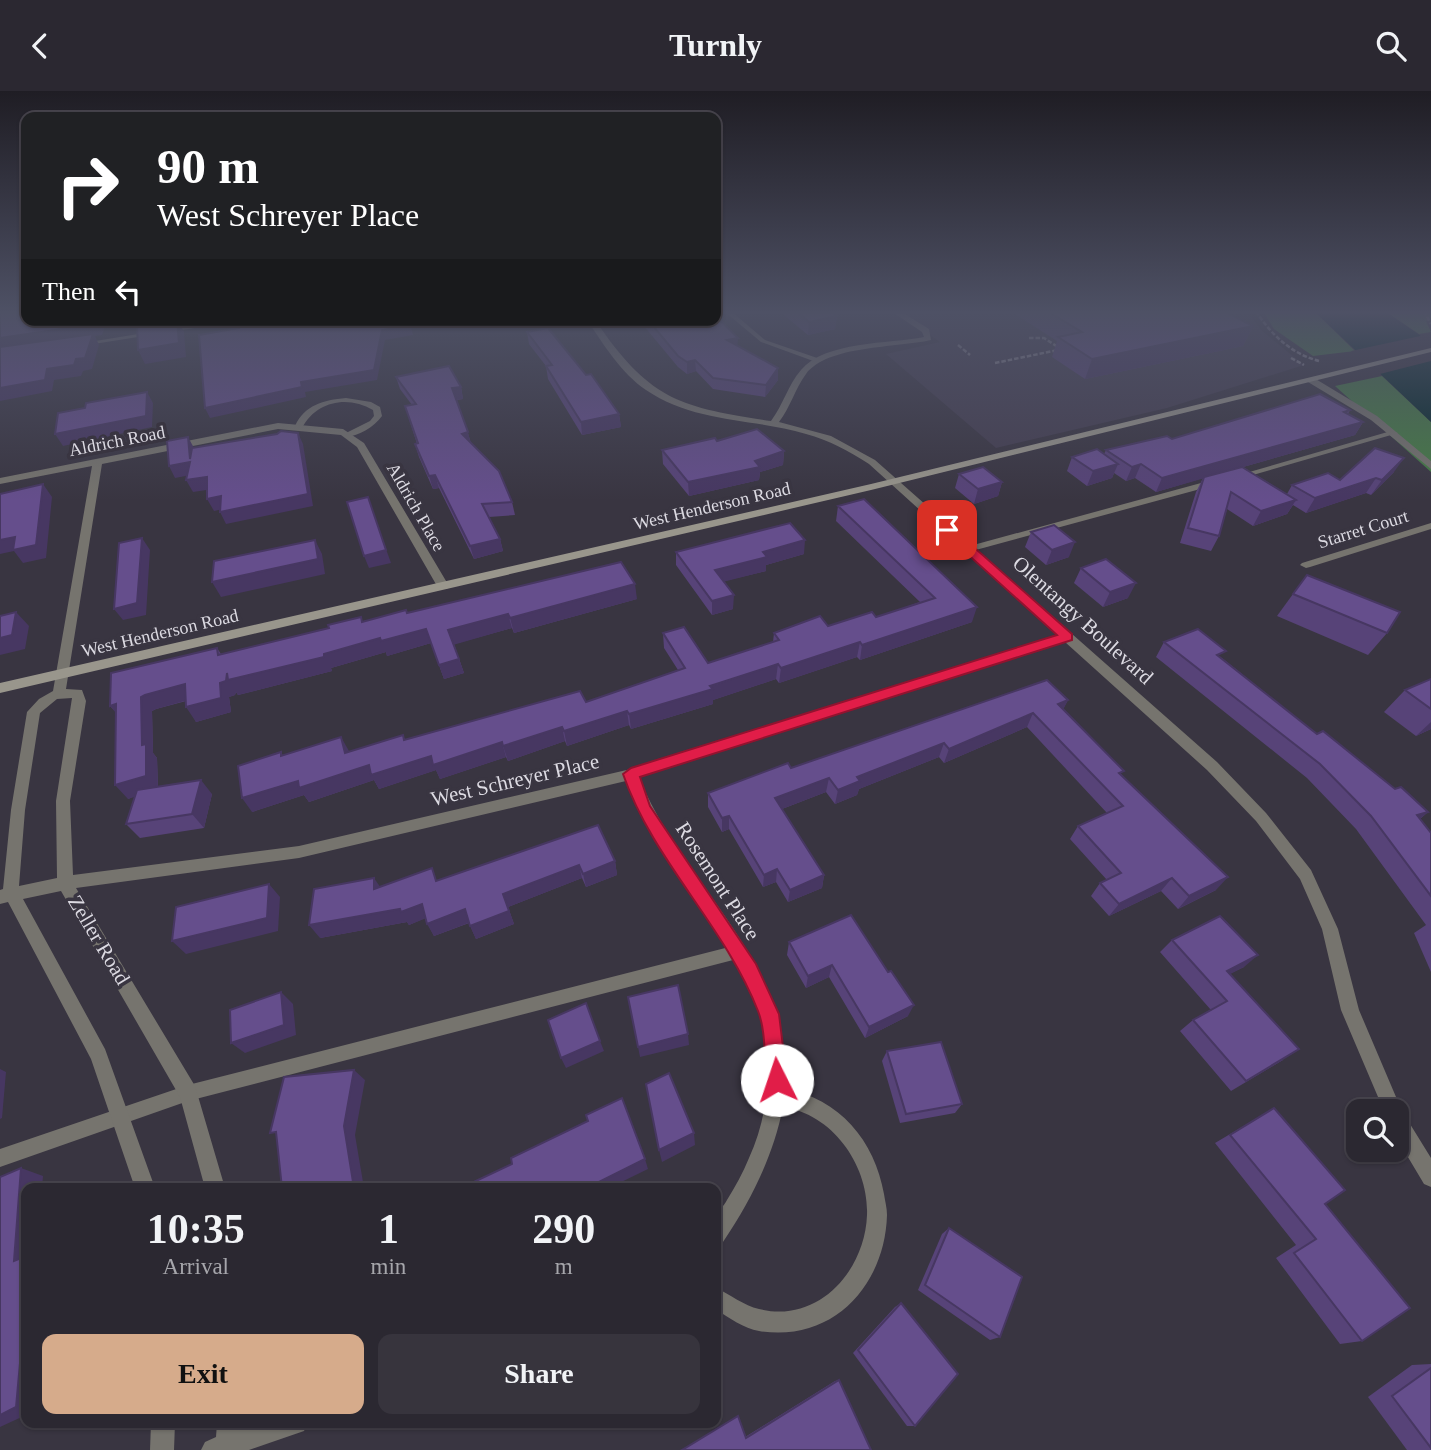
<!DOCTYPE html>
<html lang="en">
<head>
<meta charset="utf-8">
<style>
	body { margin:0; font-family:"Times New Roman",serif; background:#37343d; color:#f1f3f6; height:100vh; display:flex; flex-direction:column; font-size:26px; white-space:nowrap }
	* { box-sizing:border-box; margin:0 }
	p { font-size:23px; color:#a6a6ab }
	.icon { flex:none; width:38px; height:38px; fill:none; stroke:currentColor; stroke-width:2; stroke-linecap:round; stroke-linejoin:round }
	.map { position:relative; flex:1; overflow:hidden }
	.side { position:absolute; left:21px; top:1092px; width:700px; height:245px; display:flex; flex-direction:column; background:#2b2831; border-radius:14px; box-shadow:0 2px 5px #0004,0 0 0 2px #47444d }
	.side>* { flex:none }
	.banner { position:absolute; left:21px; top:21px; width:700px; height:214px; border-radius:14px; box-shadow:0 2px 5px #0004,0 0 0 2px #47444d; background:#202124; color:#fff; overflow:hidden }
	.controls { position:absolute; left:1346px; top:1008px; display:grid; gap:14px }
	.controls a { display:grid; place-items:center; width:63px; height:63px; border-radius:14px; background:#2b2831; box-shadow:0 2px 5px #0004,0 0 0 2px #47444d; font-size:35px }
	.pin { position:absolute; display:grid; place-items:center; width:60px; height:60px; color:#fff; margin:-30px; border-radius:14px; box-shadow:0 4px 10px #0006 }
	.me { position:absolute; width:77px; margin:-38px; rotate:356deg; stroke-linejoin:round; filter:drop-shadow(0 0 5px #0008) }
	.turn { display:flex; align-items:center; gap:24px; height:147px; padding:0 21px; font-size:32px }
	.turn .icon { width:91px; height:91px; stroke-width:2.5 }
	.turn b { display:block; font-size:49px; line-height:60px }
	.then { display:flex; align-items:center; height:66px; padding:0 21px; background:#0003; gap:14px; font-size:26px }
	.eta { display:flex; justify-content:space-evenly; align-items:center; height:119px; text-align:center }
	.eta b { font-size:42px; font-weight:700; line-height:49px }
	.cta { display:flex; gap:14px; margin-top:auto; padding:14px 21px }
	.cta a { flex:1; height:80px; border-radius:14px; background:#d6ab8b; color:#111; font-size:28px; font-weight:700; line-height:80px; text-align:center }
	.cta a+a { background:#37343d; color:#f1f3f6 }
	header { display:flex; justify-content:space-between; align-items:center; height:91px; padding:0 21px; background:#2b2831; font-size:32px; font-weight:700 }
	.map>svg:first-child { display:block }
	.built { fill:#443e50 }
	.forest { fill:#467c45 }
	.water { fill:#052a2d }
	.pier { fill:#393541 }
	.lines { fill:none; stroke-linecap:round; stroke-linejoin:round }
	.path { stroke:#8f8c96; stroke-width:2.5; stroke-dasharray:4.5 2; stroke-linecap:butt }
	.service { fill:#76746e; fill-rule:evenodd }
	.minor { fill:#76746e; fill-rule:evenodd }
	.secondary { fill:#99968c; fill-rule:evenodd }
	.wall { fill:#574378 }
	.shaded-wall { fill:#473762 }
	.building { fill:#654e8c; stroke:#473762; stroke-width:2 }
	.route { fill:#e11d48; stroke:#92132f; stroke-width:2 }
	.labels { text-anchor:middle; stroke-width:7; stroke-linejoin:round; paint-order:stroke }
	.far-street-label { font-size:18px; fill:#dcdae2; stroke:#393541 }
	.street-label { font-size:21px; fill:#dcdae2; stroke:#393541 }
</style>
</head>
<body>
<header><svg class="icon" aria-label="back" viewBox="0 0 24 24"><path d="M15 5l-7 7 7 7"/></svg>Turnly<svg class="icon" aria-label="search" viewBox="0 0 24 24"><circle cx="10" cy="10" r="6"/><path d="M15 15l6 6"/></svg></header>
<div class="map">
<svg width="1431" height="1359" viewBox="0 0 1431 1359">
	<rect width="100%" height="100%" fill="#393541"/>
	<!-- built -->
	<polygon class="built" points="895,220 1247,220 1262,240 1304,274 1167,317 996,357 886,263 940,251"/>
	<!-- forest -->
	<g class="forest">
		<polygon points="1263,220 1314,220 1355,260 1313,265 1274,238"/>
		<polygon points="1385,220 1431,220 1431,227 1426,230 1431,241 1419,243"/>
		<polygon points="1382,285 1431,331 1431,381 1335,295"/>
	</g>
	<!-- water -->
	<polygon class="water" points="1314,220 1385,220 1431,252 1431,331"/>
	<!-- pier -->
	<polygon class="pier" points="1425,244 1431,247 1431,270 1376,284 1351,260"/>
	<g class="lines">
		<!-- path -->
		<g class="path">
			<path d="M1256,220C1271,244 1292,263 1319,270"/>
			<polyline points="1424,220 1431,233"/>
			<polyline points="1029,247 1044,247 1058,256"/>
			<polyline points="958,254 970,264"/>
			<polyline points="1291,267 1304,274"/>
			<polyline points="995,272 1058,259"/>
		</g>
		<!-- service -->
		<g class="service">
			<polygon points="724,220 731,220 765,249 823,269 816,271 761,251"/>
			<path d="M346,307L371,311L380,316L382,325C374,336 359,345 346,346V342L370,330L374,325L373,319C348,304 316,310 302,337L295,335C305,314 323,309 346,307Z"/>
			<polygon points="1391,340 1398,342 1239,388 1232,386"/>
			<polygon points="1212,389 1216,392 1215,394 972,460 966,460 964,458 966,456"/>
			<polygon points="737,854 742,856 744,861 742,866 737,868 188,1010 0,1076 0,1058 188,994"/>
		</g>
		<!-- minor -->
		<g class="minor">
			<path d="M891,220H900L929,238L931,249C896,257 828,254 806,283C795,298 790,317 779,331L831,345L875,369L1217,671L1266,722L1311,779L1338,838L1359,919L1402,1020L1431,1067V1096L1424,1093L1396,1046V1020H1384L1341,919L1322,838L1300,788L1256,730L1207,679L1065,551L639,686C682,795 794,870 785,998C839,1007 875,1050 884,1103C885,1110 887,1117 887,1124C885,1195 832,1252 759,1240C744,1238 729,1226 716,1219V1197C730,1203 744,1215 759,1218C818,1233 865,1180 867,1124C869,1075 833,1023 783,1016C773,1066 751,1109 723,1151L716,1154C716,1146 714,1135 716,1127C717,1121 724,1115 727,1109C735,1096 743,1082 749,1067C761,1041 767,1012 768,984C772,871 665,790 626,690L299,767L76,797L195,995L225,1097H205L180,1006L61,800L23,808L105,958L155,1097H135L91,968L8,811L0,813V799L3,798L11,719L27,621L39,608L53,600L92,375L0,393V387L278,332L343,338L364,352L449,495L447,498H439L437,495L357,356L341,344L278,338L102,373L66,598L82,599L86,610L70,710L73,784L299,755L631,678L1058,544L869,373C849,360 829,349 806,343C752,327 694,332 646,299C621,282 604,254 587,229H595C650,309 678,316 771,330C783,314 788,294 801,279C825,250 889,253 924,246L922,241ZM72,607L56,710L57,787L19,795L25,719L40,622L57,608Z"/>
			<polygon points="224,229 245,229 81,255 77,253"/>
			<polygon points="1308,287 1314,287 1377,325 1431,370 1431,378 1371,329 1308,291"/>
			<polygon points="1431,432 1431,438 1310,476 1306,477 1300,474 1302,472"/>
			<polygon points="151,1332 175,1332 174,1359 150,1359"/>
			<polygon points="217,1332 241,1332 240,1338 261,1332 308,1332 304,1340 249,1359 201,1359 205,1351 216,1346"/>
		</g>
		<!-- secondary -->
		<polygon class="secondary" points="1431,257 1431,261 871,399 0,602 0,592 871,393"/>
	</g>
	<!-- wall -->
	<g class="wall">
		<polygon points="779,220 830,220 837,225 835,238 808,244"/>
		<polygon points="1010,220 1173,220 1177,222 1253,235 1243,255 1085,288 1052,266 1057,250"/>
		<polygon points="639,229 716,229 737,255 778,277 778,289 765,306 713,298 696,280 687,283 678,276"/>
		<polygon points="527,241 586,284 619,323 621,336 582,344 548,288 546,275 529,253"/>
		<polygon points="396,286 461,296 463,308 457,309 471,352 512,411 515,424 489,426 500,448 503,460 474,468 439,397 433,398 419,366 415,353 417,353 405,315 412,314 400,298"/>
		<polygon points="1350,319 1348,323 1363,331 1355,344 1243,376 1287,403 1292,394 1340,389 1394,381 1371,404 1366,402 1306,422 1293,414 1287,423 1253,435 1227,418 1219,445 1211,460 1180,452 1196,401 1203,387 1156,401 1135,387 1126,390 1114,382 1112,387 1087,395 1067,380 1072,366 1104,363 1106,359"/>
		<polygon points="717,350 784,360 783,374 760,381 759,389 689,405 663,373 662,359"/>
		<polygon points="959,383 1002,391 998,405 974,413 955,397"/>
		<polygon points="838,415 972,531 860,569 857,566 779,592 776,588 713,609 713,613 631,638 629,634 567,655 565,650 508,670 506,666 440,688 436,679 379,698 374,689 309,711 304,704 252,721 281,661 283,665 349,661 403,644 405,649 586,611 678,579 664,557 663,542 708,572 773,551 774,542 828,535 876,526 920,511 836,430"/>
		<polygon points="1031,441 1069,466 1046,474 1025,456"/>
		<polygon points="676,461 804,463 766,474 766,480 724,490 733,518 712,524 676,474"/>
		<polygon points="1081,477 1128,507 1103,516 1074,492"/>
		<polygon points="1293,503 1387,542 1368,564 1277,525"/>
		<polygon points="637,508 514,542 512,537 454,553 464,582 444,588 431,552 387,565 386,561 331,577 332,580 238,604 236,601 235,604 229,606 231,621 196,631 186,610 156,618 152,620 153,662 157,667 158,696 212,703 204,737 140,747 126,733 135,705 128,708 116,621 110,615 217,557 221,563 363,530 407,522"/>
		<polygon points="1164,551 1222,567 1317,643 1428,721 1420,728 1431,742 1431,881 1414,842 1426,834 1356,738 1307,687 1156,566"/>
		<polygon points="1431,588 1431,638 1416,645 1384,621 1405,599"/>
		<polygon points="1068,609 1063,618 1122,684 1216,799 1178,818 1161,800 1109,825 1091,805 1100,792 1107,789 1070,748 1078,735 1107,722 1027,636 944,672 939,666 859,698 857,704 835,713 826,701 782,718 824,784 822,797 788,811 776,791 763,796 729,738 722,741 708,716 708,702 791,677"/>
		<polygon points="615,770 617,784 586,796 582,787 508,816 514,833 476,848 469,832 434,845 425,827 409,834 407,831 320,847 380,796"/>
		<polygon points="851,824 908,925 865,947 829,886 806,897 787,864 789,851"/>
		<polygon points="1172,849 1244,876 1229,883 1283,969 1231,1000 1180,940 1193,929 1211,919 1160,861"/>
		<polygon points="887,960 962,1013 955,1022 900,1032 882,970"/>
		<polygon points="1274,1017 1325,1113 1362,1250 1340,1253 1276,1167 1296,1154 1215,1052"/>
		<polygon points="949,1137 1000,1246 990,1249 918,1199 942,1143"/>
		<polygon points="901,1212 915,1335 907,1335 853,1262 895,1216"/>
		<polygon points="1431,1273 1431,1359 1407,1359 1368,1306 1412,1274"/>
		<polygon points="839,1289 871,1359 682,1359 745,1346 835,1290"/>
	</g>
	<!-- shaded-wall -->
	<g class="shaded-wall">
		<polygon points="837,225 835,238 808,244 809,231"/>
		<polygon points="97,229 123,229 106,232 102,244 95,245 99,254 92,278 83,280 81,285 54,289 52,300 0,310 0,247"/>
		<polygon points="140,229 182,229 183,232 180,233 184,241 186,266 145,273 138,259 144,238"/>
		<polygon points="409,229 427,229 410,232 413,244 385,249 377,289 305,301 306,306 210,327 205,317 301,291 382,239"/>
		<polygon points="1253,235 1243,255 1085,288 1092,268"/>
		<polygon points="738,247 737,259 727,249"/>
		<polygon points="695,269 696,280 687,283 687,271"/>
		<polygon points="778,277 778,289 765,306 766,294"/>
		<polygon points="461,296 463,308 455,309 452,297"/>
		<polygon points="147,301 153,312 152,336 63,355 55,343"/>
		<polygon points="619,323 621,336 582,344 581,331"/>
		<polygon points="1363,331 1355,344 1156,401 1162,387"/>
		<polygon points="468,341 471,354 462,343"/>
		<polygon points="298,342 303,353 313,415 226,433 220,421"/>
		<polygon points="188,346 194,357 190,368"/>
		<polygon points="784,360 783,374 760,381 759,389 689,405 688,391"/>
		<polygon points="1404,367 1394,381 1371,404 1382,389"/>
		<polygon points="190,371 196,383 175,387 169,375"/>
		<polygon points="1118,373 1112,387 1087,395 1093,380"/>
		<polygon points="1141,373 1135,387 1126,390 1132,376"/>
		<polygon points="435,384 439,397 433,398 429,385"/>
		<polygon points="207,386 213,398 193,401 186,389"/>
		<polygon points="1376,387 1366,402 1306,422 1315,407"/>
		<polygon points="1002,391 998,405 974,413 978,398"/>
		<polygon points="43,393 52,406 46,467 23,472 14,460 0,463 0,449"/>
		<polygon points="221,405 228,417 214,420 207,408"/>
		<polygon points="1296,409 1287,423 1253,435 1261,420"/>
		<polygon points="372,419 391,472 369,477 364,465"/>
		<polygon points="142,447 150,459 146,524 123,529 114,518"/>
		<polygon points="500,448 503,460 474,468 470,455"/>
		<polygon points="315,449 322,463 325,483 221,506 212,491"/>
		<polygon points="805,449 804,463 766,474 766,480 715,493 715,479 763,461"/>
		<polygon points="1075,451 1069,466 1046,474 1052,459"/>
		<polygon points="1136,492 1128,507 1103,516 1110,501"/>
		<polygon points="635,493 637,508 514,542 510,527"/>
		<polygon points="734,504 733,518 712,524 712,510"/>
		<polygon points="977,516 972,531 860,569 862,554"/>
		<polygon points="16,521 29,535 25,558 0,564 0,547"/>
		<polygon points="508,523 512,537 453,554 448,539"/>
		<polygon points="426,538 431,552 387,565 386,561 331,577 332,580 238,604 236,601 235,604 229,606 231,621 196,631 186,616 220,592 227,582 324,563 380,547"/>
		<polygon points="860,551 857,566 779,592 781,577"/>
		<polygon points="459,568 464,582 444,588 439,574"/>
		<polygon points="778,573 776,588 713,609 713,613 631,638 629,623"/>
		<polygon points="185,593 195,607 156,618 152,620 153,662 157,667 158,698 128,708 115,694 142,654 141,606 145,604"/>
		<polygon points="1068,609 1061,623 1058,613"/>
		<polygon points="116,613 122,629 110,615"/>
		<polygon points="627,620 629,634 567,655 564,640"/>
		<polygon points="1033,622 1027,636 944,672 949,658"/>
		<polygon points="1431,631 1431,638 1416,645"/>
		<polygon points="562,636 565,650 508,670 503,655"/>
		<polygon points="341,646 349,660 345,662"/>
		<polygon points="502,651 506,666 440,688 436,679 379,698 374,689 309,711 304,704 252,721 242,707 298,690 369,674 431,665"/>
		<polygon points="944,652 939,666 859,698 857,704 835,713 838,699 857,686"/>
		<polygon points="829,687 826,701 774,721 775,707"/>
		<polygon points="201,689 212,703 204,737 192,723"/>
		<polygon points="1428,721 1412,735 1417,724"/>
		<polygon points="729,725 729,738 722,741 722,727"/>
		<polygon points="615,770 617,784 586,796 583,783"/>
		<polygon points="579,774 582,787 508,816 514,833 476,848 470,835 503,803"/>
		<polygon points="777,778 776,791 763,796 764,784"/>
		<polygon points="824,784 822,797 788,811 790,799"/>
		<polygon points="1228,786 1216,799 1178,818 1189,805"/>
		<polygon points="374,787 383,800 374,798"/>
		<polygon points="1172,787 1161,800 1109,825 1119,813"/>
		<polygon points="269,793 280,806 278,840 186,863 172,850"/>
		<polygon points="422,813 429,826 409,834 407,831 320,847 309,834"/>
		<polygon points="465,818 471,831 434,845 427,833"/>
		<polygon points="1258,864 1244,876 1213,892 1227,880"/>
		<polygon points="832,874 829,886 806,897 808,885"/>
		<polygon points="281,901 293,913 296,944 245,962 231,952"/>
		<polygon points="914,914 908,925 865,947 869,936"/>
		<polygon points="688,943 689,954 640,966 638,956"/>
		<polygon points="600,950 604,960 566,977 561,967"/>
		<polygon points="0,978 6,981 2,1027 0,1028"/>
		<polygon points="354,979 365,989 355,1044 364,1097 354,1097 344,1035"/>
		<polygon points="694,1042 695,1054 662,1071 659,1059"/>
		<polygon points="645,1068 648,1078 609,1097 587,1097"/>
		<polygon points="21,1077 43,1085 42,1097 26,1097 26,1173 14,1170"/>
		<polygon points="26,1206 26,1324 0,1336 0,1324"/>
	</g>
	<!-- building -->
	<g class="building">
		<polygon points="0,220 26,220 26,229 97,229 96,233 0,247"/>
		<polygon points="796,220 830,220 837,225 809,231"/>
		<polygon points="1047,220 1173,220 1177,222 1187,220 1224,220 1253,235 1092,268 1058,246 1082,241"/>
		<polygon points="716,225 738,247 727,249 778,277 766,294 713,287 695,269 687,271 678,265 648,229 716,229"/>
		<polygon points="167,229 177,229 179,252 138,259 137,234"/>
		<polygon points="237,229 409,229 410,234 382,239 374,279 301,291 302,296 205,317 199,244 239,237"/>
		<polygon points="548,237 586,284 591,283 619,323 581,331 546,275 552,274 527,241"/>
		<polygon points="93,243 85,267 76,268 74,274 47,278 45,289 0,297 0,256"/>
		<polygon points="449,275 461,296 452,297 468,341 462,343 499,380 512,411 482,413 500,448 470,455 435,384 429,385 415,353 418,352 405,315 416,313 396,286"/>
		<polygon points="147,301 146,325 55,343 58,322 85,317 86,312"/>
		<polygon points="1320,303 1350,319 1344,321 1363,331 1162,387 1141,373 1132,376 1106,359 1167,345 1172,348"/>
		<polygon points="757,338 784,360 755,370 760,376 688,391 662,359 715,347 717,350"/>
		<polygon points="281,340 298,342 308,403 220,421 221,405 207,408 207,386 186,389 190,371 169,375 167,350 188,346 190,368 192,357 277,343"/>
		<polygon points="1375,357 1404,367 1382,389 1376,387 1315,407 1292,394 1328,382 1340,389"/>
		<polygon points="1097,358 1118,373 1093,380 1072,366"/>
		<polygon points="983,376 1002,391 978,398 959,383"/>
		<polygon points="1242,376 1296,409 1261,420 1231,401 1219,445 1188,437 1204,386"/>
		<polygon points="43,393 36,454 13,459 15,446 0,449 0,403"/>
		<polygon points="368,406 386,459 364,465 347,411"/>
		<polygon points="864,408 977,516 862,554 860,551 781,577 778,573 710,595 713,598 629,623 627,620 564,640 562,636 503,655 502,651 433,674 431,665 371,684 369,674 299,697 298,690 242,707 238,675 281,661 281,665 341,646 345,662 403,644 404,649 580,600 586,611 685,577 663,542 684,536 708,572 779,549 774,542 820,525 828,535 872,521 876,526 935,507 838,415"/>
		<polygon points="790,432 805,449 763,461 767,466 715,479 734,504 712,510 676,461"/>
		<polygon points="1054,434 1075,451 1052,459 1031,441"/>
		<polygon points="142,447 137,512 114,518 119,452"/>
		<polygon points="315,449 318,468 212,491 214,470"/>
		<polygon points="1106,468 1136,492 1110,501 1081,477"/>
		<polygon points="621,471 635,493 510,527 508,523 448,539 459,568 439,574 426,538 381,550 380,547 324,563 324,566 228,589 227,582 226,590 220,592 221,607 186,616 185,593 145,604 141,606 142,654 146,653 146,685 115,694 116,613 110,615 111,582 217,557 218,564 329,537 328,534 361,526 362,531 406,519 407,522"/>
		<polygon points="1307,484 1400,521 1387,542 1293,503"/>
		<polygon points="16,521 12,544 0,547 0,525"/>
		<polygon points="1198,538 1226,560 1217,564 1317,643 1323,640 1395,698 1401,696 1428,721 1417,724 1431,742 1431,805 1371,725 1320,673 1164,551"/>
		<polygon points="1431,588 1431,618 1405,599"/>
		<polygon points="1047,589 1068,609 1058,613 1124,680 1119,682 1228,786 1189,805 1172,787 1119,813 1100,792 1121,782 1078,735 1123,715 1033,622 949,658 944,652 857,686 860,690 838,699 829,687 775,707 824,784 790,799 777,778 764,784 729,725 722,727 708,702 788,672 791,677"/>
		<polygon points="201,689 192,723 126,733 137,699"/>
		<polygon points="598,734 615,770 583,783 579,774 503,803 509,820 470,835 465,818 427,833 422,813 401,821 400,818 309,834 314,798 374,787 374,798 432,777 436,790"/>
		<polygon points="269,793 267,827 172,850 176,816"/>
		<polygon points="851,824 888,881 891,880 914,914 869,936 832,874 808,885 789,851"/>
		<polygon points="1220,825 1258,864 1227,880 1299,958 1246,990 1193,929 1227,910 1172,849"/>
		<polygon points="678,894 688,943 638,956 628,906"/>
		<polygon points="281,901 284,934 231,952 230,919"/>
		<polygon points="586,912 600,950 561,967 548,929"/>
		<polygon points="941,951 962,1013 906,1023 887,960"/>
		<polygon points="354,979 344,1035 354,1097 282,1097 276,1041 270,1042 284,986"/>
		<polygon points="669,982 694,1042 659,1059 646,993"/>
		<polygon points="622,1007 645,1068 587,1097 461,1097 512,1073 511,1067 588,1030 586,1024"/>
		<polygon points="1274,1017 1345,1099 1325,1113 1410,1217 1362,1250 1294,1162 1316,1148 1230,1044"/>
		<polygon points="21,1077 14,1170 26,1165 26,1206 16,1316 0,1324 0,1086"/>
		<polygon points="949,1137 1022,1186 1000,1246 925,1194"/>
		<polygon points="901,1212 958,1283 915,1335 858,1259"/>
		<polygon points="1431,1277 1431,1357 1392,1305"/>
		<polygon points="839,1289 871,1359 682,1359 738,1325 746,1347"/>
	</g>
	<!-- sky -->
	<linearGradient id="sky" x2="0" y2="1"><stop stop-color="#1f1d24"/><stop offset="0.54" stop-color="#4e5165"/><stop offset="1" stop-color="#4e5165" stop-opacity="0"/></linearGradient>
	<rect width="1431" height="410" fill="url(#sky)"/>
	<!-- route -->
	<path class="route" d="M943,436H951L1072,543V549L640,686L650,715L756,873L779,923L787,989L784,997L777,1000L770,997L767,989C764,968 766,940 758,920C725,835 653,770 623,683L631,677L1057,544L943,441Z"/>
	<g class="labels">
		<!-- far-street labels -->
		<g class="far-street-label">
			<text transform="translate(117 350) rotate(-11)" y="6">Aldrich Road</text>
			<text transform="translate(712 415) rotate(-13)" y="6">West Henderson Road</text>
			<text transform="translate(416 416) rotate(60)" y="6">Aldrich Place</text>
			<text transform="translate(1363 438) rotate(-17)" y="6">Starret Court</text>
			<text transform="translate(160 542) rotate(-13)" y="6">West Henderson Road</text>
		</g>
		<!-- street labels -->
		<g class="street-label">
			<text transform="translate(1083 529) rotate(42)" y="7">Olentangy Boulevard</text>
			<text transform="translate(515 689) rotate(-13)" y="7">West Schreyer Place</text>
			<text transform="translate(718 790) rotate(57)" y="7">Rosemont Place</text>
			<text transform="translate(99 849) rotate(59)" y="7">Zeller Road</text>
		</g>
	</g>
</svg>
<div class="controls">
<a><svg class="icon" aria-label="search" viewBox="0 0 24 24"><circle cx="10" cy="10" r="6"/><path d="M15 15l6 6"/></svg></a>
</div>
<div class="pin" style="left:947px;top:439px;background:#d93025"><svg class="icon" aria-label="arrive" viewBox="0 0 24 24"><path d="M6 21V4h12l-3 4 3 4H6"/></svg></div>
<svg class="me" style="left:777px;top:989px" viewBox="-20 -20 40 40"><circle r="19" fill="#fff"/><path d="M0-13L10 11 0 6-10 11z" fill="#e11d48"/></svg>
<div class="banner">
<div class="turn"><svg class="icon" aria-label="right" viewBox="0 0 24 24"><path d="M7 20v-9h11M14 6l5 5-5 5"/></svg><div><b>90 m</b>West Schreyer Place</div></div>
<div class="then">Then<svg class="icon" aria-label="left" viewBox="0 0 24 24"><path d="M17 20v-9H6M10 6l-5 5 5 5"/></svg></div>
</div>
<section class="side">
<div class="eta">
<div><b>10:35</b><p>Arrival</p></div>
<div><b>1</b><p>min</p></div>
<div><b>290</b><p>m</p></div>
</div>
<div class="cta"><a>Exit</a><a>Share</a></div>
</section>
</div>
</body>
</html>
